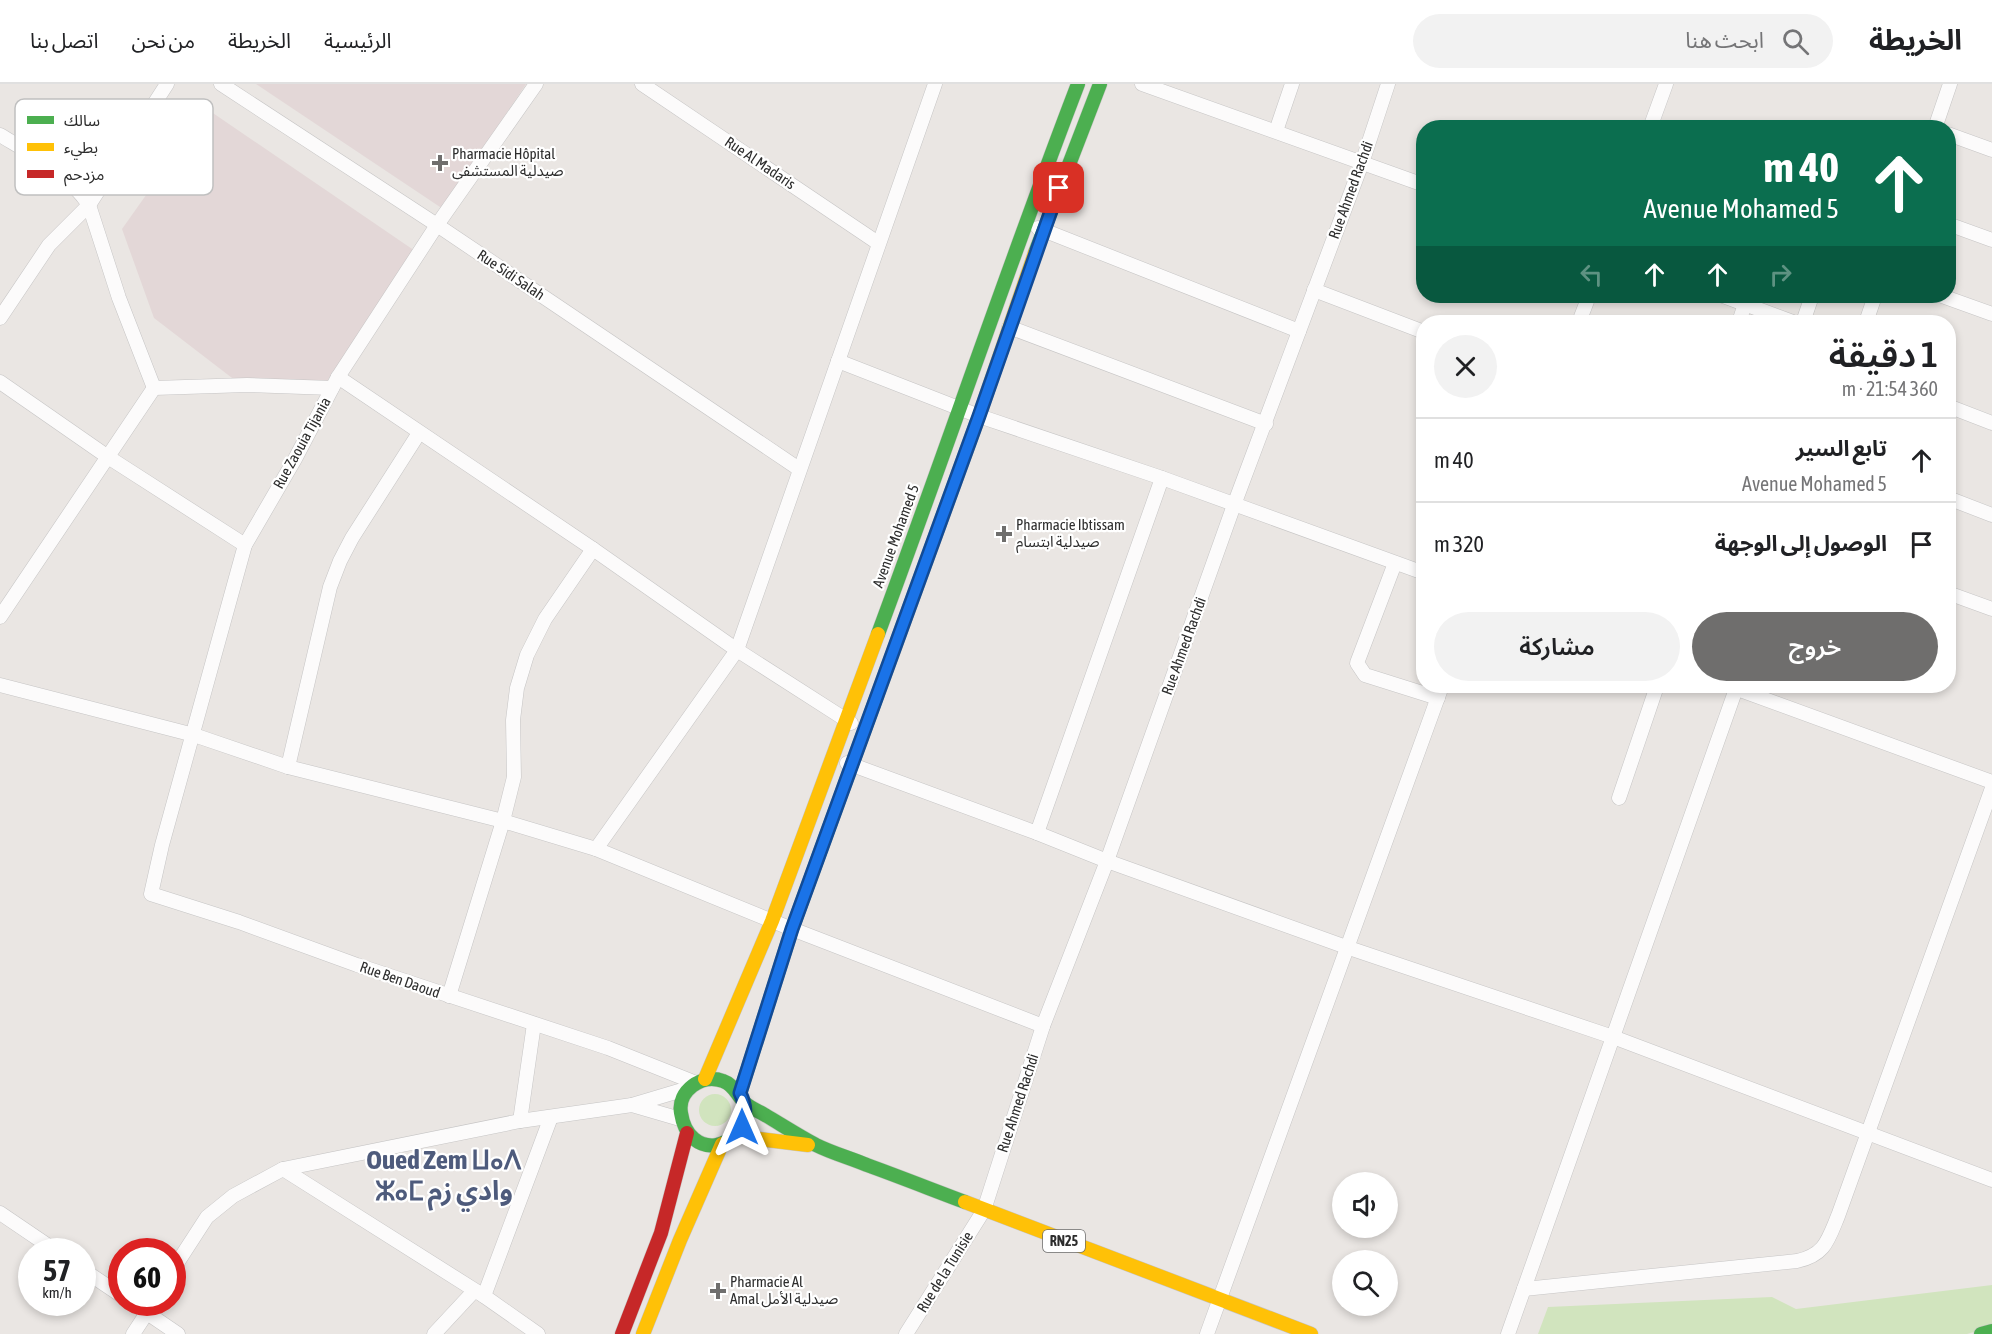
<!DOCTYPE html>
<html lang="ar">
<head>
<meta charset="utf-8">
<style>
	body { margin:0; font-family:"Asap Condensed","Noto Sans Arabic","Noto Sans Tifinagh",sans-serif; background:#f2f2f2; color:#202124; direction:rtl; height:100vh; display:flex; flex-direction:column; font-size:22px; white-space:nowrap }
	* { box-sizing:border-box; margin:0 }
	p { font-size:20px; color:#757577 }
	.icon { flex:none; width:33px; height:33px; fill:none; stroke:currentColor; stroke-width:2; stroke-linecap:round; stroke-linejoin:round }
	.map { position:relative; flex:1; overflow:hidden; direction:ltr }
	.drawer { position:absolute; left:1416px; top:231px; width:540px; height:378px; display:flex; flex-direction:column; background:#fff; border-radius:24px; box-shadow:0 3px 9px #0003; direction:rtl }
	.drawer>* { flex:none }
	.guide { position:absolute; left:1416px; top:36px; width:540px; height:183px; border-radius:24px; box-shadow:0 3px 9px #0003; direction:rtl; background:#0b6e4f; color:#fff; overflow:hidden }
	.controls { position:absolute; left:1332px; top:1088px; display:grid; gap:12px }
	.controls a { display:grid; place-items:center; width:66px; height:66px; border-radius:50%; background:#fff; box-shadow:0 3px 9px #0003; font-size:30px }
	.speed { position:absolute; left:18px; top:1154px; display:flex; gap:12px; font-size:30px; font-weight:700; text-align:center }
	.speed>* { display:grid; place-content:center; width:78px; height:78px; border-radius:50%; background:#fff; box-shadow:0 3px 9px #0003; line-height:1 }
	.speed small { font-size:15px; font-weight:400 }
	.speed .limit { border:9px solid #d22; background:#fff; color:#111 }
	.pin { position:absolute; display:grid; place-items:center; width:51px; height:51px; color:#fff; margin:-26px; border-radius:12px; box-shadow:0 3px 9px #0006 }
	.me { position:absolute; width:66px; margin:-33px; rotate:0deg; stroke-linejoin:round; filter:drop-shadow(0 0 4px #0008) }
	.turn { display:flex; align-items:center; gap:21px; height:126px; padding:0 18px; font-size:27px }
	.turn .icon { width:78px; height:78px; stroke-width:2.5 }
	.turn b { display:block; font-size:42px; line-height:51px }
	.lanes { display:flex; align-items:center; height:57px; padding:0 18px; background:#0003; justify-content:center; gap:30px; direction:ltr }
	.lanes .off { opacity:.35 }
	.round { display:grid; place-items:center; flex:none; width:63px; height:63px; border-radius:32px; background:#f2f2f2 }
	.head { display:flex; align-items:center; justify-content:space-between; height:102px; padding:0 18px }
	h1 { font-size:36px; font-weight:600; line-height:45px }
	.cta { display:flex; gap:12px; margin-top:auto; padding:12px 18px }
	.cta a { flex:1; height:69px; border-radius:36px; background:#6f6e6d; color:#fff; font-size:24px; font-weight:600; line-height:69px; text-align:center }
	.cta a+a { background:#f2f2f2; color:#202124 }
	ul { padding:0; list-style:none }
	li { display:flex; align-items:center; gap:18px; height:84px; padding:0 18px; border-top:2px solid #e0e0e0 }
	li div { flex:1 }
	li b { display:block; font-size:22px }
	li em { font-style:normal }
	header { display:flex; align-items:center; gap:36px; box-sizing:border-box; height:84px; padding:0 30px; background:#fff; border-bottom:2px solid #e0e0e0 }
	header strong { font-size:28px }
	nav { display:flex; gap:33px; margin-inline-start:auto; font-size:21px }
	.search { width:420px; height:54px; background:#f2f2f2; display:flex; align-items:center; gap:15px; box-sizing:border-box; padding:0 21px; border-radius:33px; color:#757577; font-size:22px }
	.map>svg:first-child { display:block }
	.medical { fill:#e3d7d7 }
	.green { fill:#d1e4be }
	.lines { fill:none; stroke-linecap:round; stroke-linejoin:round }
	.street-casing { stroke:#c6c5c5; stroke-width:15 }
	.fast-casing { stroke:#c6c4c3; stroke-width:15 }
	.slow-casing { stroke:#c6c4c3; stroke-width:15 }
	.jam-casing { stroke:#c6c4c3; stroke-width:15 }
	.street { stroke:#fcfbfb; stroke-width:14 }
	.fast { stroke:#4caf50; stroke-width:14 }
	.slow { stroke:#ffc107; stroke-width:14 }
	.jam { stroke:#c62828; stroke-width:14 }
	.route-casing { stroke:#114b97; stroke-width:15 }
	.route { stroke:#1a73e8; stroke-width:10 }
	.poi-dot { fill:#6f6e6d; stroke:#fff; stroke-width:2 }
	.labels { text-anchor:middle; stroke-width:4.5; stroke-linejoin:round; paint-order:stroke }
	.shield { fill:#fff; stroke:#6c6c6c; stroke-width:1.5 }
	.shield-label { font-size:14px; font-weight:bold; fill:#2d2d2d }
	.poi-label { font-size:15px; fill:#2d2d2d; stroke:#fff; text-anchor:start }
	.street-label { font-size:15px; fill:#2d2d2d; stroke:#fff }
	.town-label { font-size:27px; font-weight:bold; fill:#4e5b7c; stroke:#fff }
	.key { fill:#fff; stroke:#c0c0c0; stroke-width:1.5 }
	.key-label { font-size:16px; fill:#2d2d2d }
</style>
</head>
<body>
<header>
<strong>الخريطة</strong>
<div class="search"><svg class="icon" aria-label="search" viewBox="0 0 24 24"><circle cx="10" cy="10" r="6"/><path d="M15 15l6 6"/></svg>ابحث هنا</div>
<nav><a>الرئيسية</a><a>الخريطة</a><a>من نحن</a><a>اتصل بنا</a></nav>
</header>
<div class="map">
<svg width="1992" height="1250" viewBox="0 0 1992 1250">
	<rect width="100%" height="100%" fill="#eae6e3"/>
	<!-- medical -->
	<g class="medical">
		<polygon points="256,0 526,0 443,125"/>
		<polygon points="207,25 418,169 327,297 236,297 154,234 122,145"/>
	</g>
	<!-- green -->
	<g class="green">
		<circle cx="715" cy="1026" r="16"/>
		<polygon points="1992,1201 1992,1243 1967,1250 1538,1250 1548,1223 1772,1213 1796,1225"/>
	</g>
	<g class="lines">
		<!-- street casing -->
		<g class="street-casing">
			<g id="street">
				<polyline points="221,0 437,141 799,385"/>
				<polyline points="536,0 437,141 338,293 295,375 245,461 162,761 151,810 239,838 357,881 608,964 696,999"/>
				<polyline points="642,0 878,159"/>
				<polyline points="1142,0 1424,101"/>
				<polyline points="1650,44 1666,0"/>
				<polyline points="1935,44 1950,0"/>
				<polyline points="1276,47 1292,0"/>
				<polyline points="1948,50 1992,66"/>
				<path d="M0,51C31,70 69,90 89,121L119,214L154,304"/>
				<polyline points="1948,140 1992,156"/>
				<polyline points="1038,144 1299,247"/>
				<polyline points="1314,206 1424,248"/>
				<polyline points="1723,212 1793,238"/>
				<polyline points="1942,212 1992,230"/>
				<polyline points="0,234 49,161 89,121 167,0"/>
				<polyline points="1579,238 1589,212"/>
				<polyline points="1739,238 1745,220"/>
				<polyline points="1803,238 1812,212"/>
				<polyline points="1866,238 1875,212"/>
				<polyline points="1009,243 1266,340"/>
				<polyline points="838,277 979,332 1162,394 1424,489"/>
				<polyline points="338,293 593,465 737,566 851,639"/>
				<polyline points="0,298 108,373 245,461"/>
				<polyline points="154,304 247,301 332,304"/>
				<polyline points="1948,322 1992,339"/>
				<polyline points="1948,414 1992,431"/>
				<polyline points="1395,479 1357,579 1365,591 1438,614"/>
				<polyline points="1948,509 1992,525"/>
				<polyline points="0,533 154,304"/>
				<polyline points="0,601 194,651 288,683 503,737 596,765 792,845 1043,942"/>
				<polyline points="1729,602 1992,698"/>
				<polyline points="847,679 1037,749 1107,777 1349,864 1613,953 1992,1096"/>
				<polyline points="288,683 330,503 340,477 352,454 419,349"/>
				<polyline points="1619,714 1657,602"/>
				<polyline points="1037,749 1162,394"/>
				<polyline points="596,765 737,566 935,0"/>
				<polyline points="449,912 503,737 514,693 513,636 517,604 527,571 545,535 593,465"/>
				<polyline points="632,1021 680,1035"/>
				<polyline points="520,1037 534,940"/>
				<polyline points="283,1085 484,1212"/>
				<polyline points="0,1129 56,1167"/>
				<polyline points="82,1185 122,1212"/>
				<polyline points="172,1187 207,1133 233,1112 283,1085 520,1037 632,1021 689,1004"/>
				<path d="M1524,1205L1797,1177C1825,1171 1828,1156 1838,1132L1992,704"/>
				<polyline points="131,1218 178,1250"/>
				<polyline points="133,1250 154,1218"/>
				<polyline points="434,1250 474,1207"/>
				<polyline points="538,1250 484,1212 551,1033"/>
				<polyline points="906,1250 984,1126 1043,942 1107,777 1234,421 1362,79 1388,0"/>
				<polyline points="1207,1250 1442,602"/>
				<polyline points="1508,1250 1737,602"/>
			</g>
		</g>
		<!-- fast casing -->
		<g class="fast-casing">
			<g id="fast">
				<polyline points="1035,169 1100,0"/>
				<path d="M878,550C946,367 1008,182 1078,0"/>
				<polyline points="740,1009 792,845 877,612"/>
				<path d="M745,1019C745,1070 688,1077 681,1029C677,1007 702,989 723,997C735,1001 737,1012 745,1019C750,1024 759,1027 765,1031C782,1041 799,1052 816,1061C832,1069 850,1074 867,1081C900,1093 933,1106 965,1118"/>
				<polyline points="1981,1250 1992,1247"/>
			</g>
		</g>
		<!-- slow casing -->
		<g class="slow-casing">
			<g id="slow">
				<polyline points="877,612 979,332 1035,169"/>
				<polyline points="705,995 772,837 878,550"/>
				<polyline points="735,1052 808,1061"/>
				<polyline points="965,1118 1311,1250"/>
				<polyline points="643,1250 680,1156 722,1060"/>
			</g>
		</g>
		<!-- jam casing -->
		<g class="jam-casing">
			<polyline id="jam" points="622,1250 661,1149 687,1049"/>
		</g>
		<!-- street -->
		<use href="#street" class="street"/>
		<!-- fast -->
		<use href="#fast" class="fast"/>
		<!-- slow -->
		<use href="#slow" class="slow"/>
		<!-- jam -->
		<use href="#jam" class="jam"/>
	</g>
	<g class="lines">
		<!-- route casing -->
		<g class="route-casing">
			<path id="route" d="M742,1043C746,1030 746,1021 740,1009L792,845L979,332L1059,104"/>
		</g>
		<!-- route -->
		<use href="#route" class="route"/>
	</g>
	<!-- markers -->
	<g class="poi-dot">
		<path d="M437 70h6v6h6v6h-6v6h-6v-6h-6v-6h6z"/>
		<path d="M1001 441h6v6h6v6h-6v6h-6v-6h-6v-6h6z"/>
		<path d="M715 1198h6v6h6v6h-6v6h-6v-6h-6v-6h6z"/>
	</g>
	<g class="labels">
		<!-- shield labels -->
		<rect class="shield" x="1043" y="1146" width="42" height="22" rx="4.5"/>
		<g class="shield-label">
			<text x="1064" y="1162">RN25</text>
		</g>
		<!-- poi labels -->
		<g class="poi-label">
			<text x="452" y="75">Pharmacie Hôpital<tspan x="452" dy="17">صيدلية المستشفى</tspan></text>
			<text x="1016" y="446">Pharmacie Ibtissam<tspan x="1016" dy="17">صيدلية ابتسام</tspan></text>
			<text x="730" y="1203">Pharmacie Al<tspan x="730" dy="17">Amal صيدلية الأمل</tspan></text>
		</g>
		<!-- street labels -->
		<g class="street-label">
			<text transform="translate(760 79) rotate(34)" y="5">Rue Al Madaris</text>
			<text transform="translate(1351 106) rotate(-70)" y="5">Rue Ahmed Rachdi</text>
			<text transform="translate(511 191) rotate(34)" y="5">Rue Sidi Salah</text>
			<text transform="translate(302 359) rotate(-61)" y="5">Rue Zaouia Tijania</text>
			<text transform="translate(896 452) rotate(-70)" y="5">Avenue Mohamed 5</text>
			<text transform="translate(1184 562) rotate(-70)" y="5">Rue Ahmed Rachdi</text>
			<text transform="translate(400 896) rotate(19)" y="5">Rue Ben Daoud</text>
			<text transform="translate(1018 1019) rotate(-72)" y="5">Rue Ahmed Rachdi</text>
			<text transform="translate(945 1188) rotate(-58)" y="5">Rue de la Tunisie</text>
		</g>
		<!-- town labels -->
		<g class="town-label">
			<text x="444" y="1085">Oued Zem ⵡⴰⴷ<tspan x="444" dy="31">ⵣⴰⵎ وادي زم</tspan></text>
		</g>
	</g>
	<!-- legend -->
	<rect x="15" y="15" width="198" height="96" rx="9" class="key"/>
	<rect x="27" y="32" width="27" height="8" fill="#4caf50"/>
	<rect x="27" y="59" width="27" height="8" fill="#ffc107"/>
	<rect x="27" y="86" width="27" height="8" fill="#c62828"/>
	<g class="key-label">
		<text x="64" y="42">سالك</text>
		<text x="64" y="69">بطيء</text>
		<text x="64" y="96">مزدحم</text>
	</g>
</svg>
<div class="controls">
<a><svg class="icon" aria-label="sound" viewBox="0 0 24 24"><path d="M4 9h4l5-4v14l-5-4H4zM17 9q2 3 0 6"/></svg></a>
<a><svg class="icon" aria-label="search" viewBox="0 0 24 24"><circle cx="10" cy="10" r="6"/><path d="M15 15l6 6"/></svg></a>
</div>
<div class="speed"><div>57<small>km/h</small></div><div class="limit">60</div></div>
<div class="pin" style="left:1059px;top:104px;background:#d93025"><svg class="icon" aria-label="arrive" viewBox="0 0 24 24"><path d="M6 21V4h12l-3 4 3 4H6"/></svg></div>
<svg class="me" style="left:742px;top:1043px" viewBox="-20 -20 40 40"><path d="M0-17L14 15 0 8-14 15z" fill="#1a73e8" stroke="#fff" stroke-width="4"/></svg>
<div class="guide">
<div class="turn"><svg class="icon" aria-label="ahead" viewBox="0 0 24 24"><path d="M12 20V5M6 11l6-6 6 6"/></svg><div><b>40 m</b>Avenue Mohamed 5</div></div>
<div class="lanes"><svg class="icon off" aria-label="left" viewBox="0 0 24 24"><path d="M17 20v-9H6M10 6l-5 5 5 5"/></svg><svg class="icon" aria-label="ahead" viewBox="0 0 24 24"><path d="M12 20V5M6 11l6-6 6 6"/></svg><svg class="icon" aria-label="ahead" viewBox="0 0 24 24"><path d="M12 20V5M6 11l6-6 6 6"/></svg><svg class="icon off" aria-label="right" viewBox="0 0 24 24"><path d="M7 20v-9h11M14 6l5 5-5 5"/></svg></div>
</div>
<section class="drawer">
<div class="head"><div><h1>1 دقيقة</h1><p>360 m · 21:54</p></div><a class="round"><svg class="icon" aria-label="close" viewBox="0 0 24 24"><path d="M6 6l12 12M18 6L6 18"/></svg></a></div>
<ul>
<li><svg class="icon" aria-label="ahead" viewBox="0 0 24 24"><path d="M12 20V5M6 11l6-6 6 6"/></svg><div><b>تابع السير</b><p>Avenue Mohamed 5</p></div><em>40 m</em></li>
<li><svg class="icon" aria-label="arrive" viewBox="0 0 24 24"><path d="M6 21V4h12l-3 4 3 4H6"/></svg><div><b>الوصول إلى الوجهة</b></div><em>320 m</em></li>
</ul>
<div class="cta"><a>خروج</a><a>مشاركة</a></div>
</section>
</div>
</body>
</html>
